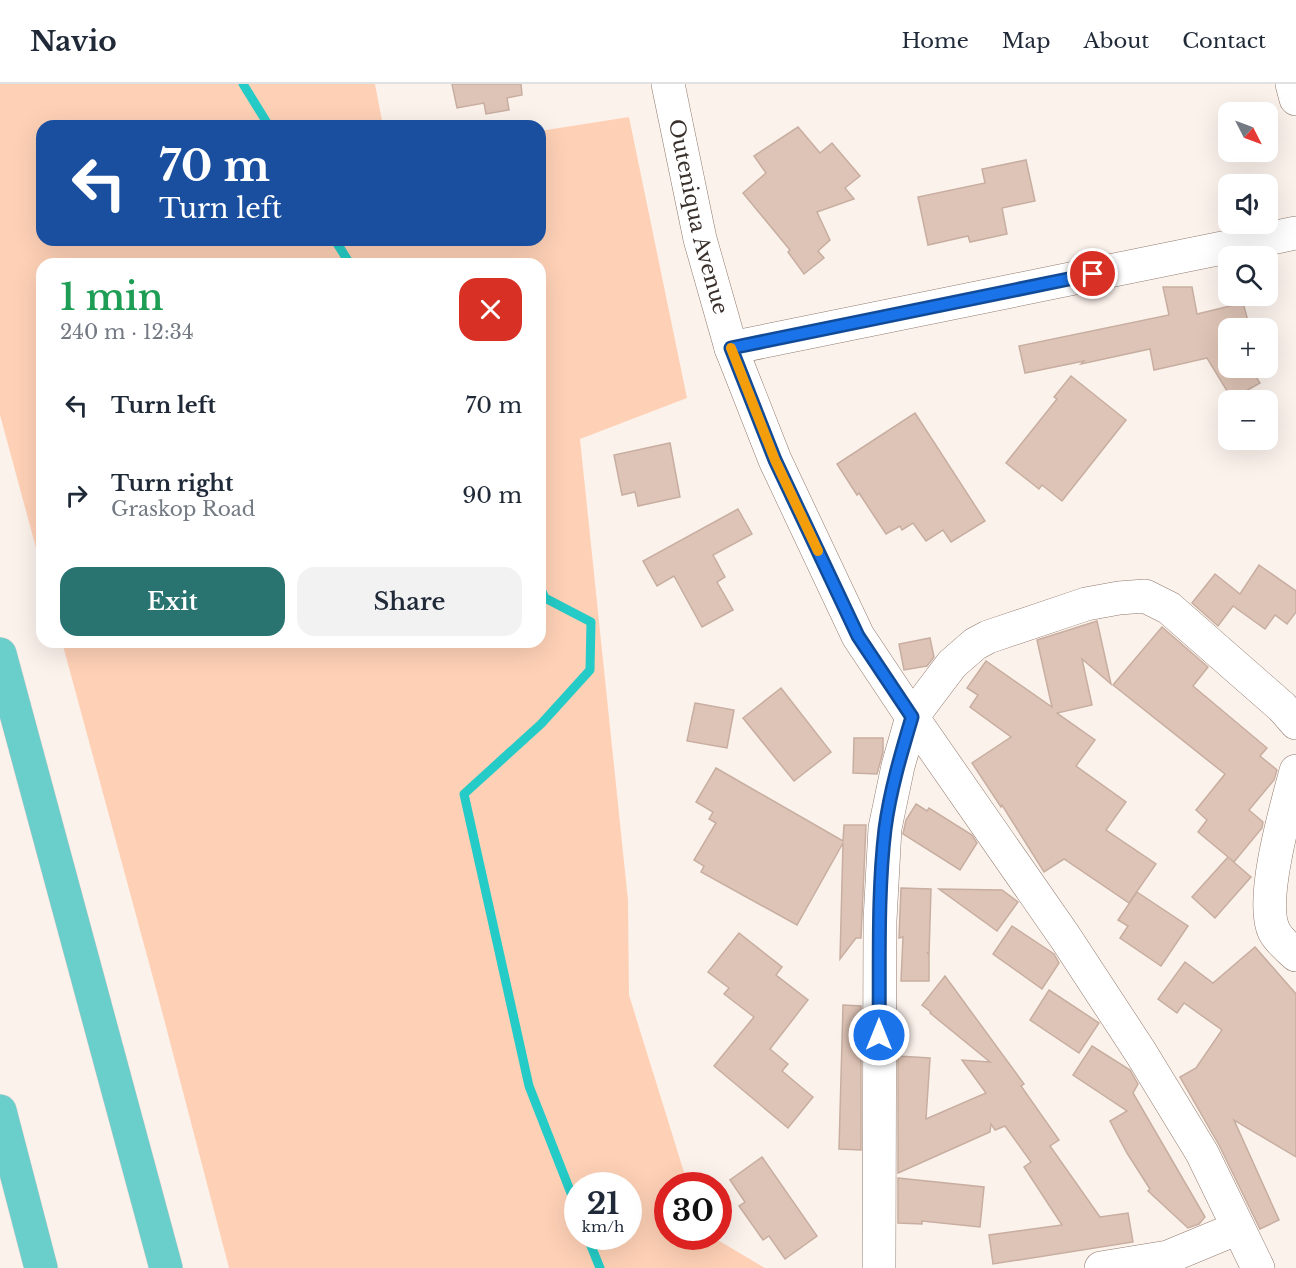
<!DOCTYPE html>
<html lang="en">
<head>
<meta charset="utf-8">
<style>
	body { margin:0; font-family:"Libre Baskerville",serif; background:#f2f2f3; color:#1f2937; height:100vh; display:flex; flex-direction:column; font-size:22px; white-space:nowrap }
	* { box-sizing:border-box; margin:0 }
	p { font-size:20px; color:#747a83 }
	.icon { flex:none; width:33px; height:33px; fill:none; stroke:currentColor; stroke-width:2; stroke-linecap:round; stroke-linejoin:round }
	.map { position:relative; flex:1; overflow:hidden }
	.side { position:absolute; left:36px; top:174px; width:510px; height:390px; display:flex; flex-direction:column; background:#fff; border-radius:18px; box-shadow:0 6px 24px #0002 }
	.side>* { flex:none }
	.guide { position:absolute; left:36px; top:36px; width:510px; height:126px; border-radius:18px; box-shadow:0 6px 24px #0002; background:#1a4fa0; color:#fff; overflow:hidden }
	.needle { width:39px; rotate:132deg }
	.buttons { position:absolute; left:1218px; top:18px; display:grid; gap:12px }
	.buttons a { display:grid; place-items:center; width:60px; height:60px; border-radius:12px; background:#fff; box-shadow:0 6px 24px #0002; font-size:30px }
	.speed { position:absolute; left:564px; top:1088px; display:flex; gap:12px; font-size:30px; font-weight:700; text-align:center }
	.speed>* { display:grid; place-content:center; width:78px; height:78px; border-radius:50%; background:#fff; box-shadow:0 6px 24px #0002; line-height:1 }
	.speed small { font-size:15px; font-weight:400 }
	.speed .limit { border:9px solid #d22; background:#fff; color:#111 }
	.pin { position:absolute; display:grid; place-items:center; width:51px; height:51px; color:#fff; margin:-26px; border:3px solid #fff; border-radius:50%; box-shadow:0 2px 6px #0007 }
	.me { position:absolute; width:66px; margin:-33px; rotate:0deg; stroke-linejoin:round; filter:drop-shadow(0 0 4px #0008) }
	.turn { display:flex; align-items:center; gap:21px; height:126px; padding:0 24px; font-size:27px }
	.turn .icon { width:78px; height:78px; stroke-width:2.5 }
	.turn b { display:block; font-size:42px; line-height:51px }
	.round { display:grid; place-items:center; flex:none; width:63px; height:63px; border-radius:18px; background:#f2f2f3 }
	.headline { display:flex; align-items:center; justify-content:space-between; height:102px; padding:0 24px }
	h1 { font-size:36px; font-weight:600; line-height:45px; color:#1e9e55 }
	.cta { display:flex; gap:12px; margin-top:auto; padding:12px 24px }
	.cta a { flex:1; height:69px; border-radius:18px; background:#297370; color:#fff; font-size:24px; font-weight:600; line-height:69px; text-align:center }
	.cta a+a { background:#f2f2f3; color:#1f2937 }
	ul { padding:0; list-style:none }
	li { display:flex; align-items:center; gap:18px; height:90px; padding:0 24px }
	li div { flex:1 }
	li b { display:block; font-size:22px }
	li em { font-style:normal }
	header { display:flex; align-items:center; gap:36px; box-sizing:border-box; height:84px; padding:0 30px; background:#fff; border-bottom:2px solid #e0e1e3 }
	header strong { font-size:28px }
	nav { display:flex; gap:33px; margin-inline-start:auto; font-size:21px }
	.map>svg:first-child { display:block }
	.green { fill:#fed1b6; fill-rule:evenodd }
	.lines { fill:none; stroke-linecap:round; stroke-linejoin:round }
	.stream { stroke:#25cbc6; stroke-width:9 }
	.building { fill:#dec4b6; stroke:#c7aea0; stroke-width:1.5 }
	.minor-casing { stroke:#917a6d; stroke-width:34 }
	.motorway-casing { stroke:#d4d1d0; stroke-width:34 }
	.minor { stroke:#fff; stroke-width:33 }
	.motorway { stroke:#6aceca; stroke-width:33 }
	.route-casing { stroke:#114b97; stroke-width:15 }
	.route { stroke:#1a73e8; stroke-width:10 }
	.slow { stroke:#f59e0b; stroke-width:10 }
	.labels { text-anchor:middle; stroke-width:5; stroke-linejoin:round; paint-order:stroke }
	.street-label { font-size:21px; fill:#3a302b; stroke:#fff }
</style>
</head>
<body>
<header>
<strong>Navio</strong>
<nav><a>Home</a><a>Map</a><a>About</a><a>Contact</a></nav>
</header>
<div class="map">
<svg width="1296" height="1184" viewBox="0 0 1296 1184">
	<rect width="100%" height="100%" fill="#fcf2ec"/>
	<!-- green -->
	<path class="green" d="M0,0H375L383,42H42V156H540V47L629,33L687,314L580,355L628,816L629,911L688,1101H668V1152H711L765,1184H229L159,916L62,558H540V180H42V486L0,331ZM578,1101H628V1152H578Z"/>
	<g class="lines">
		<!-- stream -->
		<g class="stream">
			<polyline points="243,0 269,42"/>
			<polyline points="335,156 350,180"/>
			<polyline points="540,503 545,514 591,538 590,586 541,640 464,710 529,1002 578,1127"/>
			<polyline points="587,1152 600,1184"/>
		</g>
	</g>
	<!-- building -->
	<g class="building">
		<polygon points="452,0 521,0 522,11 507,14 509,26 486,30 484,19 457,24"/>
		<polygon points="798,43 820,69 832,59 860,92 845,104 854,115 817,128 830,156 818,167 824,174 804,190 788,168 790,166 743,109 766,89 754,72"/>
		<polygon points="1026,76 1035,117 1002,124 1007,150 970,158 968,152 928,161 918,113 985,99 982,85"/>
		<polygon points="1163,203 1192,203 1197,230 1243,219 1250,244 1227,244 1228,284 1250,284 1260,299 1232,315 1207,274 1154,286 1150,265 1081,280 1084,277 1025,289 1019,262 1169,231"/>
		<polygon points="1071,292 1126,336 1062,417 1042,401 1039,405 1006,379 1057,315 1054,313"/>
		<polygon points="915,329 985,437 951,458 943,446 926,457 913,439 902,446 900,442 886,450 859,409 857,411 837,380"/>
		<polygon points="670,359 680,413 638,422 635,408 622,411 614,371"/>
		<polygon points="738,425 752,450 713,471 725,493 717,498 733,526 702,543 674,492 657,502 643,477"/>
		<polygon points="1259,481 1296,507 1296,528 1287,540 1275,531 1265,545 1233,522 1218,542 1192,519 1215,490 1240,510"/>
		<polygon points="1097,537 1111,600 1082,575 1092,621 1057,629 1095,656 1076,682 1126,718 1106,746 1156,780 1129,819 1064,775 1044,788 1002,721 1001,723 972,679 1011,653 970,623 978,611 967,604 986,577 1052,623 1037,556"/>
		<polygon points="1162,543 1208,583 1193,602 1267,664 1260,672 1277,686 1274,696 1249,726 1263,738 1262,744 1234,778 1229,774 1251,793 1215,834 1192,813 1228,773 1198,748 1207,736 1196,726 1225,690 1113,601"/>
		<polygon points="930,554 934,573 927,582 904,586 899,560"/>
		<polygon points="781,604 831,668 794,697 743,634"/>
		<polygon points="695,619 734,626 727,664 687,657"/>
		<polygon points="854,654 883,654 883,668 877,690 853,689"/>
		<polygon points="716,684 843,757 844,741 866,741 861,854 856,854 840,875 843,759 797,841 701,788 704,782 694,776 716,739 709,735 713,728 696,718"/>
		<polygon points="916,720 927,727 929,724 972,751 977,759 960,786 903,750 906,736"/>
		<polygon points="901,804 931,805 929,870 927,868 929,871 929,897 901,897 903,853 899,854"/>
		<polygon points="939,805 1002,806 1018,818 997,847"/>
		<polygon points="1137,808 1188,842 1161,882 1120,854 1128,842 1118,836"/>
		<polygon points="1012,842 1054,870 1059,879 1042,905 993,870"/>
		<polygon points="739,849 782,883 776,891 808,916 770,965 788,980 782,987 813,1013 788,1044 714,982 754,933 724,910 729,904 708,888"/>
		<polygon points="1255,863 1296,910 1296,1073 1234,1036 1279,1136 1260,1145 1219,1061 1180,993 1196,984 1222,946 1184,919 1177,929 1158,915 1185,878 1213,899"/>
		<polygon points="945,892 1024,1000 1021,1002 1059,1056 1050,1062 1100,1133 1128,1129 1133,1158 993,1180 989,1151 1062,1141 1024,1083 1031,1078 1005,1042 995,1046 991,1040 990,1048 898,1089 898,972 930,974 926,1035 986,1009 962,976 990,978 930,929 931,928 922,921"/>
		<polygon points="1049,906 1099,939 1079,969 1030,936"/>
		<polygon points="843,921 861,922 861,1066 839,1065"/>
		<polygon points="1092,962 1130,986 1138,1000 1133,1009 1205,1133 1199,1140 1188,1144 1148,1107 1150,1105 1127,1069 1110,1037 1127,1027 1073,991"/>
		<polygon points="762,1073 817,1152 785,1175 769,1152 763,1156 739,1122 745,1118 730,1096"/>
		<polygon points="898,1094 984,1103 980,1143 922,1137 922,1140 898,1139"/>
	</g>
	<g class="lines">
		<!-- minor casing -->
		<g class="minor-casing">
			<g id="minor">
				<path id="s1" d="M668,0L700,155L731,264L775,376L858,552L912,633L1065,853L1141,969L1202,1069L1258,1184"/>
				<polyline points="1292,0 1296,15"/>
				<polyline points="731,264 1296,149"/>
				<path d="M1296,687C1287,721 1259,816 1274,847C1278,855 1289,865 1296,871"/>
				<polyline points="879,1184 880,836 885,744 898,682 912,633 952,580 975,560 988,553 1086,520 1119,514 1145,512 1169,524 1282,623 1296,639"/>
				<polyline points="1101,1184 1168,1173 1238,1144"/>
			</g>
		</g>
		<!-- motorway casing -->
		<g class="motorway-casing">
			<g id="motorway">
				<polyline points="0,570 166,1184"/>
				<polyline points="0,1027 41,1184"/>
			</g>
		</g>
		<!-- minor -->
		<use href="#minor" class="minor"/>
		<!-- motorway -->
		<use href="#motorway" class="motorway"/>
	</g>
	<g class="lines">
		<!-- route casing -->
		<g class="route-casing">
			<path id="route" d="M879,951C880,883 877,813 885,745C890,707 901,670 912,633L858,552L775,376L731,264L1093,190"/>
		</g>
		<!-- route -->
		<use href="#route" class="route"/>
		<!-- slow -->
		<polyline class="slow" points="731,264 775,376 818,467"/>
	</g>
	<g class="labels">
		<!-- street labels -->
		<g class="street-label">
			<text dy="7" stroke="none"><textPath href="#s1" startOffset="136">Outeniqua Avenue</textPath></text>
		</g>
	</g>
</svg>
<div class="buttons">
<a><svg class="needle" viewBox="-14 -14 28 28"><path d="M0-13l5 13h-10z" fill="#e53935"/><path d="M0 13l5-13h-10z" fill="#747a83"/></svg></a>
<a><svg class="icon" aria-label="sound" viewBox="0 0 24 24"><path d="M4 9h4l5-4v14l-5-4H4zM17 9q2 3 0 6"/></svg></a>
<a><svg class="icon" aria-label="search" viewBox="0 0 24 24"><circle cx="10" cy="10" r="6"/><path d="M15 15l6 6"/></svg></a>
<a>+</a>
<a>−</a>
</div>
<div class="speed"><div>21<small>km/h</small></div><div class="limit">30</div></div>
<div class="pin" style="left:1093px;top:190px;background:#d93025"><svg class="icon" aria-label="arrive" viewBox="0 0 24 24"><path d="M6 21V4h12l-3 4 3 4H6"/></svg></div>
<svg class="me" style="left:879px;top:951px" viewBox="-20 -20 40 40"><circle r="17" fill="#1a73e8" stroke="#fff" stroke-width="3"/><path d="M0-11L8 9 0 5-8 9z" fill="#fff"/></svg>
<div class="guide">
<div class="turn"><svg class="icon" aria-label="left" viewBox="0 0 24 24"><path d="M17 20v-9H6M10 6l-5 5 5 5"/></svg><div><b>70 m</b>Turn left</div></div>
</div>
<section class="side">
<div class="headline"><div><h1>1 min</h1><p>240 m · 12:34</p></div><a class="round" style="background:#d93025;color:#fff"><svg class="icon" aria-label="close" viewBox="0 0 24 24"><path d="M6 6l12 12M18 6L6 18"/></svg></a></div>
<ul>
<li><svg class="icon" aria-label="left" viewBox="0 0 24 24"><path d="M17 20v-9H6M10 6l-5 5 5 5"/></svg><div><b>Turn left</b></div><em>70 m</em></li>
<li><svg class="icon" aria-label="right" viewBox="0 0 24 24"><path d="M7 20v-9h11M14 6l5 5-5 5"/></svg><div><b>Turn right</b><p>Graskop Road</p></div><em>90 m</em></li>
</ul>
<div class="cta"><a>Exit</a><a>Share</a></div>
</section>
</div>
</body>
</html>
